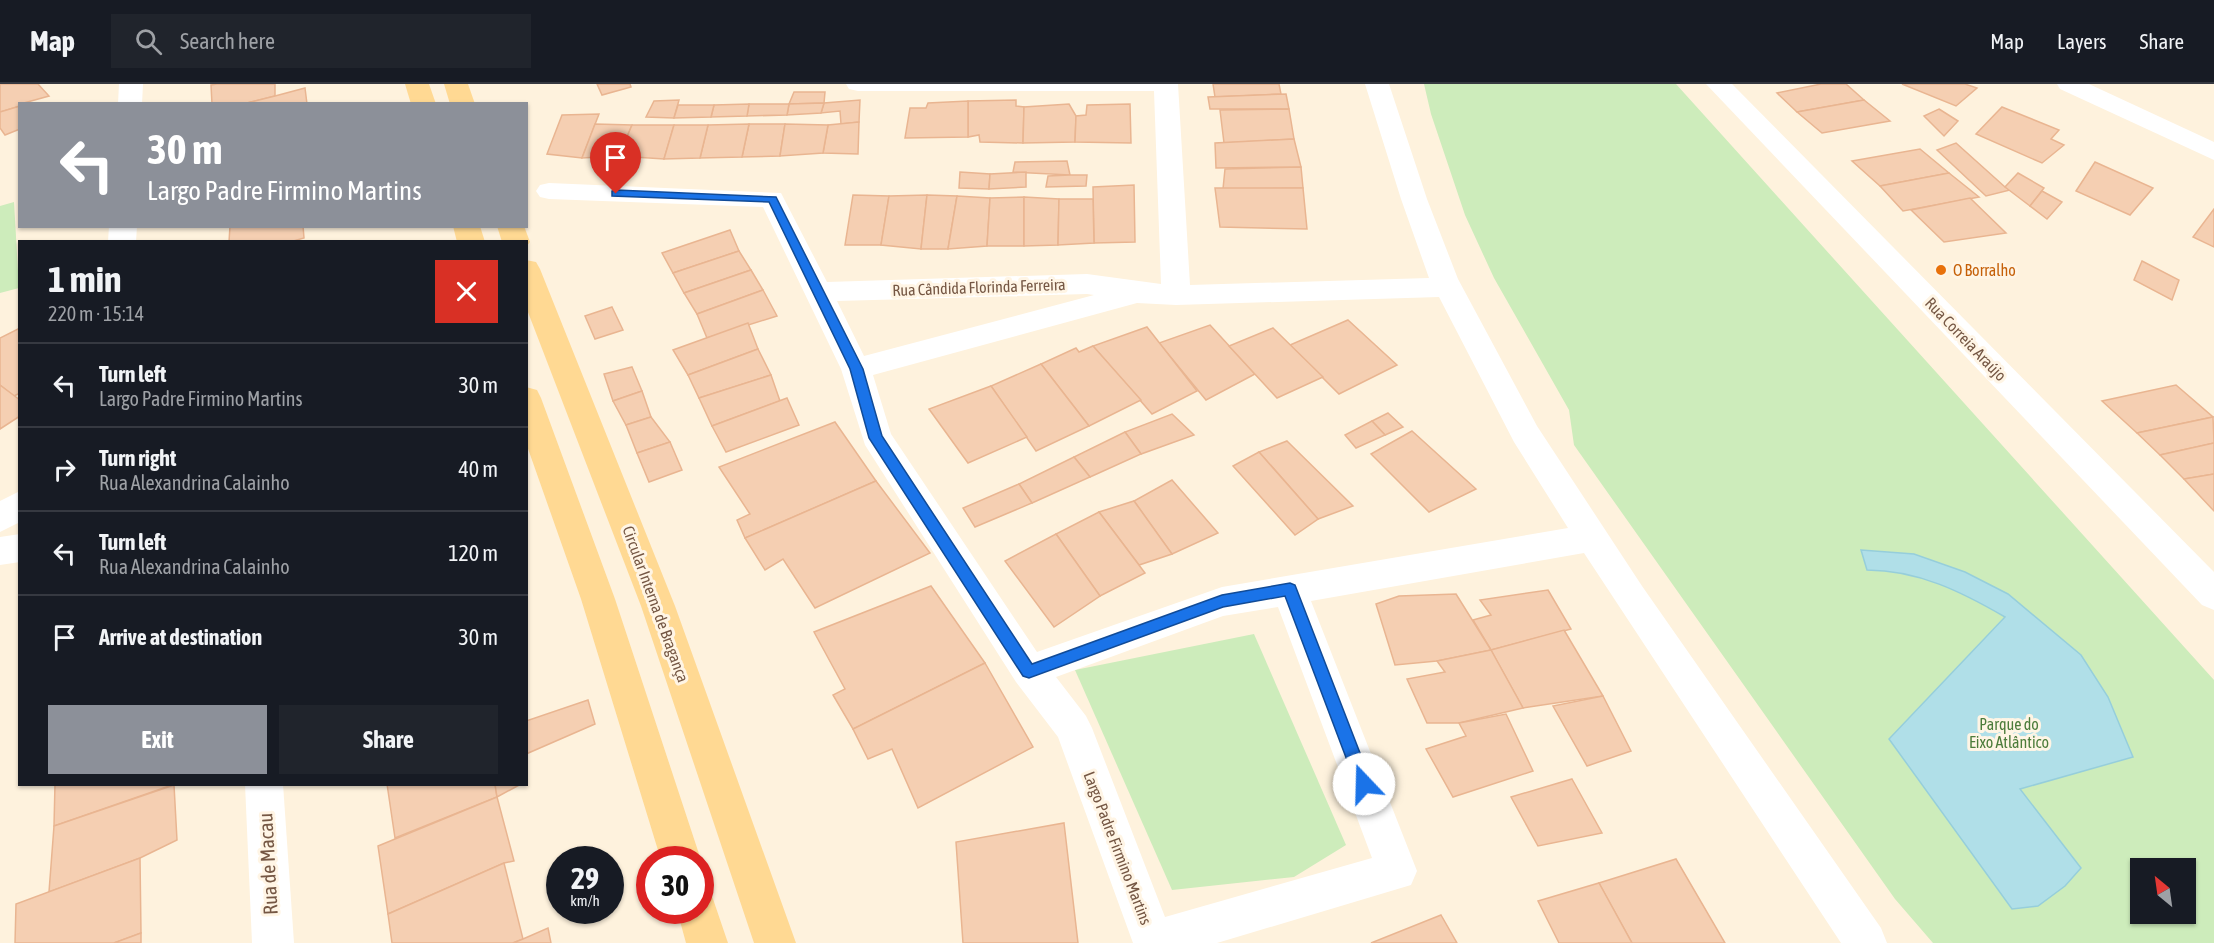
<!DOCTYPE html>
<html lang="en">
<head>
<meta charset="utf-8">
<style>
	body { margin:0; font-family:"Asap Condensed",sans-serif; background:#20242c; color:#f1f3f6; height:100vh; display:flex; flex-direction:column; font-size:22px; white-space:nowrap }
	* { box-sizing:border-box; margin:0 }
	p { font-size:20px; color:#9ea1a6 }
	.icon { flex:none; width:33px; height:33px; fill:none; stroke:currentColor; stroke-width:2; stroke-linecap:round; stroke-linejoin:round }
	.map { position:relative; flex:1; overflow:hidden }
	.details { position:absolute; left:18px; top:156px; width:510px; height:546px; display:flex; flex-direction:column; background:#171b24; border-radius:0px; box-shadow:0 2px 4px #0004 }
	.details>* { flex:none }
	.top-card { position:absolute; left:18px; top:18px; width:510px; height:126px; border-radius:0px; box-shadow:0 2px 4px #0004; background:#8c9099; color:#fff; overflow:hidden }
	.needle { width:39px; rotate:331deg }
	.fabs { position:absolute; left:2130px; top:774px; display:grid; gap:12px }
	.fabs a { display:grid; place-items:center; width:66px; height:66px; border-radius:0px; background:#171b24; box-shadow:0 2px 4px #0004; font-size:30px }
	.speed { position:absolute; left:546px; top:762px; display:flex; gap:12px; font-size:30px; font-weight:700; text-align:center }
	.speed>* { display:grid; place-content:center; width:78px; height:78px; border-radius:50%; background:#171b24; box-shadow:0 2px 4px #0004; line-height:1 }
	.speed small { font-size:15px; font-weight:400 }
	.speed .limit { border:9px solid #d22; background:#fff; color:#111 }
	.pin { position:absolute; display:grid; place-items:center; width:51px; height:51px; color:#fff; margin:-62px -26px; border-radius:50% 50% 50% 0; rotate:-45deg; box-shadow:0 0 6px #0007 }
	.pin .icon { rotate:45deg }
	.me { position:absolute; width:66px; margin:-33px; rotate:339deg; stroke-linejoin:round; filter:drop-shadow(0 0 4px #0008) }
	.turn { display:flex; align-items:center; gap:21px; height:126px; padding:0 30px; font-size:27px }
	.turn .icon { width:78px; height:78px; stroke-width:2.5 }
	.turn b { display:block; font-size:42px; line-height:51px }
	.round { display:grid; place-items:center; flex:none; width:63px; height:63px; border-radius:0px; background:#20242c }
	.head { display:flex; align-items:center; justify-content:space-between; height:102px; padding:0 30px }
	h1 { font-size:36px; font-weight:700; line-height:45px }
	.button { display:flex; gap:12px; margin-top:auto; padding:12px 30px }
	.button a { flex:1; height:69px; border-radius:0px; background:#8c9099; color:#fff; font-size:24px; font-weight:700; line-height:69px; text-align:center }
	.button a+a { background:#20242c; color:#f1f3f6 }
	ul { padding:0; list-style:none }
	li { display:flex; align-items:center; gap:18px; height:84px; padding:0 30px; border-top:2px solid #363941 }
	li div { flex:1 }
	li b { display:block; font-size:22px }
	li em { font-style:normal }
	header { display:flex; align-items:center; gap:36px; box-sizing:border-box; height:84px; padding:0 30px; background:#171b24; border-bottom:2px solid #363941 }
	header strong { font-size:28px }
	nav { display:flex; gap:33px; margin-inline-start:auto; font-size:21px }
	.search { width:420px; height:54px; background:#20242c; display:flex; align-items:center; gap:15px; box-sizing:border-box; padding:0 21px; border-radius:0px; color:#9ea1a6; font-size:22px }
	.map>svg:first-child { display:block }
	.green { fill:#cdecbb; fill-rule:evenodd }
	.water { fill:#b0dfe8; stroke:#96cedb; stroke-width:1.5 }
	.building { fill:#f5cfb2; stroke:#e9b591; stroke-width:1.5 }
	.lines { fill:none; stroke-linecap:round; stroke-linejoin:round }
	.minor { fill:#fff; fill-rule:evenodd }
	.primary { fill:#ffd993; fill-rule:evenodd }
	.route { fill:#1a73e8; stroke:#114b97; stroke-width:1.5 }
	.food-dot { fill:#e8710a; stroke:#fff5e5; stroke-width:2 }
	.labels { text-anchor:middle; stroke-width:6; stroke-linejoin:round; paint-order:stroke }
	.food-label { font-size:16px; fill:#c56008; stroke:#fff5e5; text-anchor:start }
	.street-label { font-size:16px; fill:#755744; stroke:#fff5e5 }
	.park-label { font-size:16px; fill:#4c7c3b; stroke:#fff5e5 }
	.near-street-label { font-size:20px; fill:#755744; stroke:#fff5e5 }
</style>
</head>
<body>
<header>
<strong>Map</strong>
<div class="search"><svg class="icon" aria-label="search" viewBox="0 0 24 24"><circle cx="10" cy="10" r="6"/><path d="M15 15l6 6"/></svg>Search here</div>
<nav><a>Map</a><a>Layers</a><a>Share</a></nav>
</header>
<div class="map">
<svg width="2214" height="859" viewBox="0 0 2214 859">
	<rect width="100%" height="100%" fill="#fef2dd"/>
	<!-- green -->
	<g class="green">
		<path d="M1424,0H1676L2214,596V859H1933L1895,815L1574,361L1569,326L1494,194L1465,131L1431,30ZM2140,784H2186V830H2140Z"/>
		<polygon points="14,118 19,204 0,209 0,122"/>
		<polygon points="1254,550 1346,761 1294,793 1172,806 1075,586"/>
	</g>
	<!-- water -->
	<path class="water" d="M1861,466L1914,470L1965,488L2008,510L2081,571L2108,613L2133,673L2020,705L2081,784L2065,802L2038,822L2012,825L1889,655L2005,533C1962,508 1918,486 1867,486Z"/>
	<!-- building -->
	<g class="building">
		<polygon points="0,0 38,0 49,12 20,20 20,22 0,28"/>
		<polygon points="217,0 275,0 275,12 243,20 212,20 211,1"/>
		<polygon points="597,0 630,0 631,3 602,11"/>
		<polygon points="1213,0 1279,0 1281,10 1215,13"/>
		<polygon points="1821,0 1846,0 1864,16 1797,28 1777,9"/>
		<polygon points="1902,0 1965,0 1977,4 1956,22"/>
		<polygon points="305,4 307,20 243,20 275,12"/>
		<polygon points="794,8 825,8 824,19 789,20"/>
		<polygon points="1286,10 1289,25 1210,25 1208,13"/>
		<polygon points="679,16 674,34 646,33 654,17"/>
		<polygon points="860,16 859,38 841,40 840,27 821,29 824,19"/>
		<polygon points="1016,16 1016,22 1024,23 1023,59 980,58 979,51 968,53 968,17"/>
		<polygon points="1864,16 1890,37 1822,49 1797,28"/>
		<polygon points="968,17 968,53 905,54 910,24 926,24 928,19"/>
		<polygon points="824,19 821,29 787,31 789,20"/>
		<polygon points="749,20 789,20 787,31 747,32"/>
		<polygon points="749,20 747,32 711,33 714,21"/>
		<polygon points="1069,20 1076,32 1075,58 1023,59 1024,23"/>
		<polygon points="1130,20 1131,59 1075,58 1076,32 1086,31 1087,21"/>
		<polygon points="678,21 714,21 711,33 674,34"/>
		<polygon points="20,22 20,45 5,51 0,44 0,28"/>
		<polygon points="2002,23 2059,46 2051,55 2064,61 2042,79 1976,50"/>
		<polygon points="1289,25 1294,55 1224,59 1220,26"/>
		<polygon points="1939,25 1958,37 1944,52 1924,32"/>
		<polygon points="599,30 582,74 547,70 562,31"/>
		<polygon points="859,38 858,70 823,69 828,41"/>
		<polygon points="595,40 632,41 619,72 582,74"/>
		<polygon points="749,40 785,40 780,72 742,73"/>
		<polygon points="749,40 742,73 700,74 708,41"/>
		<polygon points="785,40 828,41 823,69 780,72"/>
		<polygon points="632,41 674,41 664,75 619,72"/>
		<polygon points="674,41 708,41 700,74 664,75"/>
		<polygon points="1294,55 1301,83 1216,84 1215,59"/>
		<polygon points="1956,59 2005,103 2010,106 1986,112 1937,66"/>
		<polygon points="1920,65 1949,89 1880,102 1852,77"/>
		<polygon points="1067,77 1070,91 1013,88 1015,78"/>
		<polygon points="2095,78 2153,104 2130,131 2076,107"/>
		<polygon points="1301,83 1303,104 1223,105 1225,85"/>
		<polygon points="960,88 990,90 989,105 959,104"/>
		<polygon points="1026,88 1026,103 989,105 990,90"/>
		<polygon points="1949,89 1979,113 1903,127 1880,102"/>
		<polygon points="2018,89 2044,104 2030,122 2005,103"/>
		<polygon points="1070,91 1087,91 1086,102 1046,103 1048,92"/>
		<polygon points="1134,101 1135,158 1094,159 1093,103"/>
		<polygon points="1215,104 1303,104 1307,145 1220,143"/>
		<polygon points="2042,107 2062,118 2047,135 2030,122"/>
		<polygon points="853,111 889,112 881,161 845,161"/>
		<polygon points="927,111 921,165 881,161 889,112"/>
		<polygon points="927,111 957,112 948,165 921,165"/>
		<polygon points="957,112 990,114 987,162 948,165"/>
		<polygon points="1024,113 1024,162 987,162 990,114"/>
		<polygon points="1024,113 1059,115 1058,161 1024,162"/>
		<polygon points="1970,114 2006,149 1944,158 1911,126"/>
		<polygon points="1059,115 1093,115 1094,159 1058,161"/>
		<polygon points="2214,125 2214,163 2193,153"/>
		<polygon points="230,142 303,142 304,154 290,158 229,158"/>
		<polygon points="730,146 739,167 673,189 662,169"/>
		<polygon points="739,167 751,186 684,209 673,189"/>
		<polygon points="2142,177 2179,196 2172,216 2134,196"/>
		<polygon points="751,186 763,206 697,230 684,209"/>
		<polygon points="763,206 777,232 707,254 697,230"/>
		<polygon points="612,223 623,246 595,255 585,232"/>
		<polygon points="1348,236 1397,281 1339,310 1290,261"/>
		<polygon points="748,239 758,265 688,291 673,266"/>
		<polygon points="1210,241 1255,290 1206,316 1159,259"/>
		<polygon points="1147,243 1197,307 1152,330 1093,262"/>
		<polygon points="20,244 20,309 14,312 0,301 0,254"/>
		<polygon points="1273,244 1323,293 1277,314 1229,262"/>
		<polygon points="1093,262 1141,316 1089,342 1041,280 1076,264 1079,268"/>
		<polygon points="758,265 771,291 699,314 688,291"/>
		<polygon points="1041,280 1089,342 1036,367 991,302"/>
		<polygon points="632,283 642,307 613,317 604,290"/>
		<polygon points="771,291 780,317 712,342 699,314"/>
		<polygon points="0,301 20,316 20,332 0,345"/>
		<polygon points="2176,301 2213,333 2137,349 2102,317"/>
		<polygon points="991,302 1027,353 968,379 929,325"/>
		<polygon points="642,307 651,333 626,341 613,317"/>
		<polygon points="787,314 799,341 726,368 712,342"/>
		<polygon points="1388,329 1403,343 1385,351 1372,337"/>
		<polygon points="1172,330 1194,351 1141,370 1125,348"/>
		<polygon points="651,333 670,358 637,369 626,341"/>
		<polygon points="2213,333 2214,359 2160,371 2137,349"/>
		<polygon points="1372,337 1385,351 1356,364 1345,351"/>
		<polygon points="835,338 876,397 745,454 737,436 750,430 719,383"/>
		<polygon points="1412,347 1476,405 1429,428 1371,370"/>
		<polygon points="1125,348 1141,370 1090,393 1074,373"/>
		<polygon points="1287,357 1353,422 1318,435 1259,368"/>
		<polygon points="670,358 682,386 649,398 637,369"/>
		<polygon points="2214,359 2214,390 2184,395 2160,371"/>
		<polygon points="1259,368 1318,435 1295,451 1233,382"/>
		<polygon points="1074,373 1090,393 1032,419 1019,400"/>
		<polygon points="2214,390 2214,427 2184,395"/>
		<polygon points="1172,396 1218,449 1172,470 1134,417"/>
		<polygon points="876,397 930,469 815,524 783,475 765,486 745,454"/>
		<polygon points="1019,400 1032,419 975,443 963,424"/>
		<polygon points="1134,417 1172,470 1139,481 1099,428"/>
		<polygon points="1099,428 1145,489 1100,512 1056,450"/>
		<polygon points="1056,450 1100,512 1054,543 1005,477"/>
		<polygon points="931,502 985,579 853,645 833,611 845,605 814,548"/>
		<polygon points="1548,506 1571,545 1491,566 1473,536 1491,531 1480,516"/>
		<polygon points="1456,510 1491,566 1437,577 1395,581 1376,520 1399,512"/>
		<polygon points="1564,546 1603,612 1523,624 1491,566"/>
		<polygon points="1491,566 1523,624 1459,639 1427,639 1407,595 1445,588 1437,577"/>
		<polygon points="985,579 1033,663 918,724 892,665 868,675 853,645"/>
		<polygon points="1603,612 1631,667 1587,682 1553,622"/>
		<polygon points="588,616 595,640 526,670 526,637"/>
		<polygon points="1506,630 1533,687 1453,713 1426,665 1466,652 1459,639"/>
		<polygon points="1572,695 1602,749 1538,762 1511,713"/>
		<polygon points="55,700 175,700 54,742"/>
		<polygon points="387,700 495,700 497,713 395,754"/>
		<polygon points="495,700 521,700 497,713"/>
		<polygon points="174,701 177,756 140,774 49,808 54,742"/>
		<polygon points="497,713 514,777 504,779 388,830 378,762"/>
		<polygon points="1064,739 1078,859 963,859 956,758"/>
		<polygon points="140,774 141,849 114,859 15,859 16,820"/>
		<polygon points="1676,775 1725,859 1632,859 1599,799"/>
		<polygon points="504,779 523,855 513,859 392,859 388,830"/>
		<polygon points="1599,799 1632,859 1559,859 1538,817"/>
		<polygon points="1441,831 1457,859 1371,859"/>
		<polygon points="548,844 551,859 513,859 523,855"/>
		<polygon points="141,849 141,859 114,859"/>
	</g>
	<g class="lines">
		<!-- minor -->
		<g class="minor">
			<polygon points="119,0 143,0 142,20 118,20"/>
			<path d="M846,0H1178L1190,201L1429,194L1401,115L1365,0H1389L1427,115L1458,195L1537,342L1642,502L1881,844L1887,859H1841L1584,469L1311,517L1417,787L1411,801L1217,859H1133L1058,653L1016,598L865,361L841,285L763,123L549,115L540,113L536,107L540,101L549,99L781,109L827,198L1087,190L1161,200L1154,7H858L849,5ZM1087,210L1094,211L864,272L837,217ZM1439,213L1514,358L1568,444L1222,503L1037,568L891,350L873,291L1137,219L1176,221ZM1278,523L1372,774L1165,833L1092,644L1086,632L1056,593L1223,532Z"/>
			<polygon points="1706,0 1732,0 2214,488 2214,526 2202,521"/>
			<polygon points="2057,0 2089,0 2214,58 2214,76 2060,5"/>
			<polygon points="109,142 137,142 136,158 108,158"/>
			<polygon points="20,407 20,438 0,448 0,417"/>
			<polygon points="20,450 20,478 0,481 0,453"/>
			<polygon points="245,700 283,700 294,859 252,859"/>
		</g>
		<!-- primary -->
		<g class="primary">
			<polygon points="405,0 429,0 436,20 411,20"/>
			<polygon points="444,0 468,0 475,20 450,20"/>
			<polygon points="453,142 480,142 485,158 457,158"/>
			<polygon points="497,142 524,142 530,158 526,163 526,158 502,158"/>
			<polygon points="526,176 536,178 540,185 675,522 796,859 754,859 641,522 526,223"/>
			<polygon points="526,303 537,306 541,314 615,515 701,776 700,777 661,776 581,515 526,359"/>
			<polygon points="700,807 712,812 728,859 686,859 677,826 700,826"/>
		</g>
	</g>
	<!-- route -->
	<polygon class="route" points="616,106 776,113 863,285 882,352 1032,580 1222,511 1290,499 1295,501 1372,700 1370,706 1364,708 1358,706 1356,700 1285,512 1223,523 1029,594 1023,592 869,354 850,285 769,118 612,112 612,107"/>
	<!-- markers -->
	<circle class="food-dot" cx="1941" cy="186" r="6"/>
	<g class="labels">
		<!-- food labels -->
		<g class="food-label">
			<text x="1953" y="192">O Borralho</text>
		</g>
		<!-- street labels -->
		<g class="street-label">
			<text transform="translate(979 203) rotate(-2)" y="6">Rua Cândida Florinda Ferreira</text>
			<text transform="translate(1966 255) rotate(46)" y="6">Rua Correia Araújo</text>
			<text transform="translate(656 520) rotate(70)" y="6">Circular Interna de Bragança</text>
			<text transform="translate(1118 764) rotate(69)" y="6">Largo Padre Firmino Martins</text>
		</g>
		<!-- park labels -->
		<g class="park-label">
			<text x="2009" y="646">Parque do<tspan x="2009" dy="18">Eixo Atlântico</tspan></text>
		</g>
		<!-- near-street labels -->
		<g class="near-street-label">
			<text transform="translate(268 780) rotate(-93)" y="7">Rua de Macau</text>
		</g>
	</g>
</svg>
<div class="fabs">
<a><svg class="needle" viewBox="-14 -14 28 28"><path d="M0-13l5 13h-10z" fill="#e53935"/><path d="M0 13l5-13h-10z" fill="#9ea1a6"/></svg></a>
</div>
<div class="speed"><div>29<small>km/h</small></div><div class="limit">30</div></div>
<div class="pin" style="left:616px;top:110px;background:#d93025"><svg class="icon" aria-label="arrive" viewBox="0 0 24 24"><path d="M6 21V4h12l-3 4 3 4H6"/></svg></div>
<svg class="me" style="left:1364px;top:700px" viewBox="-20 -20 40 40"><circle r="19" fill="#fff"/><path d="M0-13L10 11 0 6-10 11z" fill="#1a73e8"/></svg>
<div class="top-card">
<div class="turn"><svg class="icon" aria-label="left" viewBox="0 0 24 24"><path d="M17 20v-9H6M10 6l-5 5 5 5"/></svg><div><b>30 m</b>Largo Padre Firmino Martins</div></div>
</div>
<section class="details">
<div class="head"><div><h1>1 min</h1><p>220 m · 15:14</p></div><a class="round" style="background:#d93025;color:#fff"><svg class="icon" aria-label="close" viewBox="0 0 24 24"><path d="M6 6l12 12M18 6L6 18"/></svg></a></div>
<ul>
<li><svg class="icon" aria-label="left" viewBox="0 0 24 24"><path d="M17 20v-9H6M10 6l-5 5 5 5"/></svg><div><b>Turn left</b><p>Largo Padre Firmino Martins</p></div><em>30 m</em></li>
<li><svg class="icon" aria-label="right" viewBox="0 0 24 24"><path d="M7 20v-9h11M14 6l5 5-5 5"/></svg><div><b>Turn right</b><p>Rua Alexandrina Calainho</p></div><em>40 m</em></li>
<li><svg class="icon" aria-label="left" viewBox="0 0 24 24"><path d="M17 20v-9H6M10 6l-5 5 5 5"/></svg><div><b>Turn left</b><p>Rua Alexandrina Calainho</p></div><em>120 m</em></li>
<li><svg class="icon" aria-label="arrive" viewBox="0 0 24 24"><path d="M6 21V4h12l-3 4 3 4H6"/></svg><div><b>Arrive at destination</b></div><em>30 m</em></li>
</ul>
<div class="button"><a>Exit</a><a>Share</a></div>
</section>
</div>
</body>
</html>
